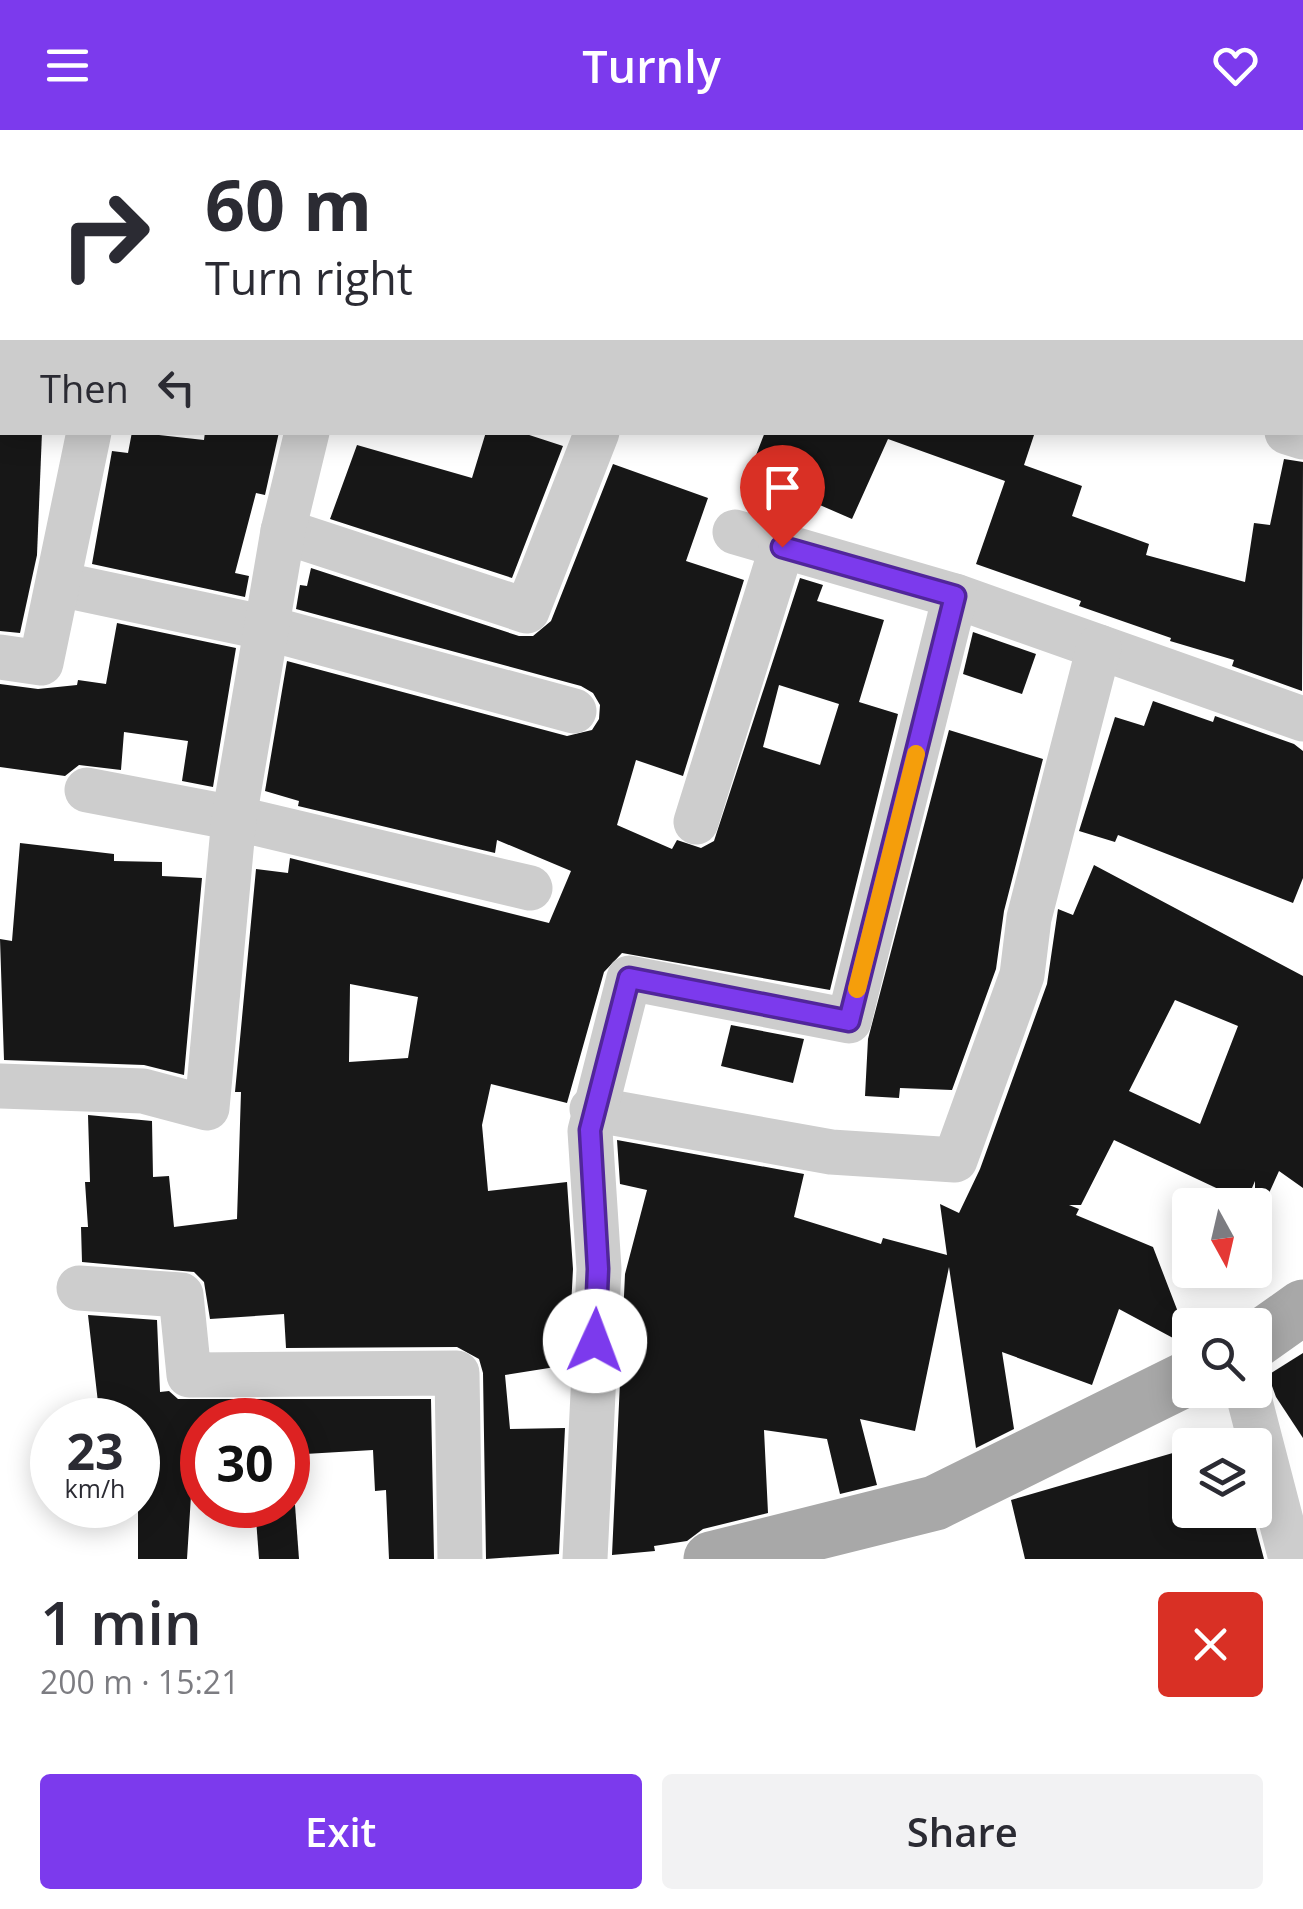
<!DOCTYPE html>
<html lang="en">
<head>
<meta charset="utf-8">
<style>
	body { margin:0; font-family:"Open Sans",sans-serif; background:#f2f2f3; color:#2b2b33; height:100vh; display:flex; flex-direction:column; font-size:38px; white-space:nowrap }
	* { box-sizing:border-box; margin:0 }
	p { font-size:32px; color:#7c7c81 }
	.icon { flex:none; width:55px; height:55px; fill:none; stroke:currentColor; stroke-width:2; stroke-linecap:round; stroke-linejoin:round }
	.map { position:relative; height:1429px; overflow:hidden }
	.side { display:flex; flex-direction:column; background:#fff; flex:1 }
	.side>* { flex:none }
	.guide { position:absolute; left:0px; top:0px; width:1305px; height:305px; box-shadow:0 5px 25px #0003; background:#fff; color:#2b2b33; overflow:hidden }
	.needle { width:65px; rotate:172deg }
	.controls { position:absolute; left:1172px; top:1058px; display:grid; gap:20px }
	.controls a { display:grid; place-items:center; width:100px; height:100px; border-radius:10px; background:#fff; box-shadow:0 5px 25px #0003; font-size:50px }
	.speed { position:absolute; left:30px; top:1268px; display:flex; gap:20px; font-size:50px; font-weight:700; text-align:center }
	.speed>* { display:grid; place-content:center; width:130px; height:130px; border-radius:50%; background:#fff; box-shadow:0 5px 25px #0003; line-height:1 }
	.speed small { font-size:25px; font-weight:400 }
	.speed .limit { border:15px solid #d22; background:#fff; color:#111 }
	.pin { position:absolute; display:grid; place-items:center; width:85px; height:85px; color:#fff; margin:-102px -42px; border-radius:50% 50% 50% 0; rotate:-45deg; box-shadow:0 0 10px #0007 }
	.pin .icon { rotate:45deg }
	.me { position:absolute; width:110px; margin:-55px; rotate:2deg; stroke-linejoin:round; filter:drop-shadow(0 0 8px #0008) }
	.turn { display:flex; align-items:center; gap:35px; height:210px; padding:0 40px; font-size:45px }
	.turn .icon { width:130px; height:130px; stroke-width:2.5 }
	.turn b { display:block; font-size:70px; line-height:85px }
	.then { display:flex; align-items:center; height:95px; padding:0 40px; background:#0003; gap:20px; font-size:38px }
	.round { display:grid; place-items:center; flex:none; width:105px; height:105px; border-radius:10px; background:#f2f2f3 }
	.overview { display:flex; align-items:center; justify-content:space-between; height:170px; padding:0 40px }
	h1 { font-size:60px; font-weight:600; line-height:75px }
	.cta { display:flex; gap:20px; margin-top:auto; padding:20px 40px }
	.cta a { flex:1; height:115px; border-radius:10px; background:#7c3aed; color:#fff; font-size:40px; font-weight:600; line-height:115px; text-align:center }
	.cta a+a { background:#f2f2f3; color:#2b2b33 }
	header { display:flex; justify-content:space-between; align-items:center; height:130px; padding:0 40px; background:#7c3aed; color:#fff; font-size:45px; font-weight:600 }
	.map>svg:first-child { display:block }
	.building { fill:#171717; fill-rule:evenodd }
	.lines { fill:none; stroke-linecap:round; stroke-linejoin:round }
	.minor { stroke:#cdcdcd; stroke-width:45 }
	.major { stroke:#a8a8a8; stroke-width:55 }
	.route-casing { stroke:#51269a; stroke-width:25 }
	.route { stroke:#7c3aed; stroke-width:18 }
	.slow { stroke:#f59e0b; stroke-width:18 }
</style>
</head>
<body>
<header><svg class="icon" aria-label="menu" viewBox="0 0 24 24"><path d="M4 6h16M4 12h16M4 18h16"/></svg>Turnly<svg class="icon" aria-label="heart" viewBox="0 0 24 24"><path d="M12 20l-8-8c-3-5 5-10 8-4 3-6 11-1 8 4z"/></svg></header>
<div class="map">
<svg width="1303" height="1429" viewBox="0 0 1303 1429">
	<rect width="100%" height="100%" fill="#fff"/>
	<!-- building -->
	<g class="building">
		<polygon points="0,302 42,302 37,425 20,503 0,501"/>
		<polygon points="132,302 204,310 205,302 279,302 265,365 256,363 235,443 249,446 245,467 92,434 112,321 128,323"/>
		<polygon points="486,302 520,302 563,316 512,448 330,389 357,315 472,348"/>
		<polygon points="765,302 1035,302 1024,335 1082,356 1072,386 1149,414 1146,425 1245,452 1254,393 1270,395 1284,329 1303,332 1302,561 1232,536 1234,530 1170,511 1171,508 1079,476 1081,471 976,434 1005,351 888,309 852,389 806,369 799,386 741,364"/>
		<path d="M613,334L708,368L686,431L744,450L683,646L636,630L617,695L672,719L677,710L701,718L714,711L800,448L823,455L817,471L884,490L859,572L898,584L830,860L622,823L604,842L567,973L491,954L482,995L488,1061L567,1052L573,1139L568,1235L505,1245L510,1299L565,1298L559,1424L486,1429L483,1243L479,1229L457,1217L286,1218L284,1184L210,1189L204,1152L194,1142L82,1132L81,1097H88L85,1052H90L88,985L152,991L153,1047L169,1046L174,1097L237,1089L241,962H235L256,739L288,743L290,728L549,793L571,741L497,710L495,723L298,676L299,671L265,661L287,531L567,606L592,600L599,589L600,575L593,563L581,556L296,479L300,455L307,456L311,438L519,506H533L551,491ZM779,555L839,574L820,635L763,617ZM350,854L418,867L408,928L349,932Z"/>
		<polygon points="117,493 236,518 213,657 182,651 188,611 124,602 121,640 79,635 65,646 0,637 0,554 38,559 77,555 78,550 106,554"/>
		<polygon points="973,502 1036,524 1022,564 963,544"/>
		<polygon points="1153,571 1213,592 1215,586 1294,614 1303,621 1303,748 1293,773 1118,705 1115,712 1079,701 1115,587 1144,596"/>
		<polygon points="949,600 1043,629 1004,781 996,839 952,960 900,958 899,968 865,966 868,909"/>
		<polygon points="20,713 114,724 114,731 162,732 162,746 202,748 184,945 144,935 4,930 0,809 12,811"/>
		<path d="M1094,735L1303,846V1058L1279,1041L1255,1094V1051L1246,1072L1114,1010L1081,1075H1069L1079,1079L1076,1085L1153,1117L1178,1182L1173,1208L1119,1179L1092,1255L1002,1222L1014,1299L976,1318L949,1137L915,1301L860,1289L877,1355L840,1364L827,1309L764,1300L768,1383L703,1399L687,1411L654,1416L655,1421L612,1425L625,1144L647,1060L620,1054L617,1010L804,1044L794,1087L881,1114L883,1108L947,1125L940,1074L959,1083L980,1039L1047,854L1058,779L1073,785ZM1175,870L1238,896L1200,994L1129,961Z"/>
		<polygon points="731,895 804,909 793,953 721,936"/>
		<polygon points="88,1185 157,1190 160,1262 169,1261 178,1269 431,1269 434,1429 389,1429 386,1360 375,1361 373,1320 288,1325 288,1290 202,1290 202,1333 193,1334 187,1429 138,1429 138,1290 100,1290"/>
		<polygon points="1303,1223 1303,1308 1276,1267 1268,1245"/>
		<polygon points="1190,1318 1190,1380 1251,1380 1264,1429 1025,1429 1011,1370"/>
		<polygon points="255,1375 295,1375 299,1429 259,1429"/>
	</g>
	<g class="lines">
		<!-- minor -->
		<g class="minor">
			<polyline points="314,0 321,2"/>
			<polyline points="135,2 135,0"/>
			<polyline points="1287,302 1303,307"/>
			<polyline points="283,401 527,481 597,302"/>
			<polyline points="735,402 955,466 1303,589"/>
			<polyline points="59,454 267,498 574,581"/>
			<polyline points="0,527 41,533 89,302"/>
			<polyline points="87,660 234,688 530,758"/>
			<polyline points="696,692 782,417"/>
			<polyline points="0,956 143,961 207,978 234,688 283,401 307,302"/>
			<polyline points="592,979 831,1022 955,1030 1022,845 1029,788 1099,517"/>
			<polyline points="79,1158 181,1165 189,1245 457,1243 460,1429"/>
			<polyline points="1247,1260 1291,1429"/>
			<polyline points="585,1429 599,1139 590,1001 629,848 849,891 955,466"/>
		</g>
		<!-- major -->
		<g class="major">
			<polyline points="1255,1211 1303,1177"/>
			<polyline points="711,1429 935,1373 1190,1247"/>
		</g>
	</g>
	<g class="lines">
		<!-- route casing -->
		<g class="route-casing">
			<polyline id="route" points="595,1211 598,1139 590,1000 629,848 849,891 955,466 782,417"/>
		</g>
		<!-- route -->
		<use href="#route" class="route"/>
		<!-- slow -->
		<polyline class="slow" points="857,859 916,624"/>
	</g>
</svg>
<div class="controls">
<a><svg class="needle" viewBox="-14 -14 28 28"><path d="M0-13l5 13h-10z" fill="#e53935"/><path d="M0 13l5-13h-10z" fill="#7c7c81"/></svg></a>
<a><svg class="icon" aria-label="search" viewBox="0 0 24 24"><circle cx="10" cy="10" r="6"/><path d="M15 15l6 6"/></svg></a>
<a><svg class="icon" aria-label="layers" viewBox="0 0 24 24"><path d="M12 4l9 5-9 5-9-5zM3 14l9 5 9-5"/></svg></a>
</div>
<div class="speed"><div>23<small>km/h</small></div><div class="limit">30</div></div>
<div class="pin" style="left:782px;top:417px;background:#d93025"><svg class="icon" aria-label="arrive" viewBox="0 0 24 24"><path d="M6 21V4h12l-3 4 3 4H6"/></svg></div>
<svg class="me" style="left:595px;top:1211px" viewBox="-20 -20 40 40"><circle r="19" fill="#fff"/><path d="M0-13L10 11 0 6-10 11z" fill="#7c3aed"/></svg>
<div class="guide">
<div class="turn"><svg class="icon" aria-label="right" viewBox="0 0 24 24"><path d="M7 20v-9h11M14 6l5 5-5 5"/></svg><div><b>60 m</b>Turn right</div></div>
<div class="then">Then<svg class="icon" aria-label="left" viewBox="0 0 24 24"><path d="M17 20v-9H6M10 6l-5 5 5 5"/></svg></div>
</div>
</div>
<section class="side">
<div class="overview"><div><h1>1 min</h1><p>200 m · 15:21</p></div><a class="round" style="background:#d93025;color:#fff"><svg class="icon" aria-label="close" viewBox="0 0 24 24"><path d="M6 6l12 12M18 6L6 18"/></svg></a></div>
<div class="cta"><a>Exit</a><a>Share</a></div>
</section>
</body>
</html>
